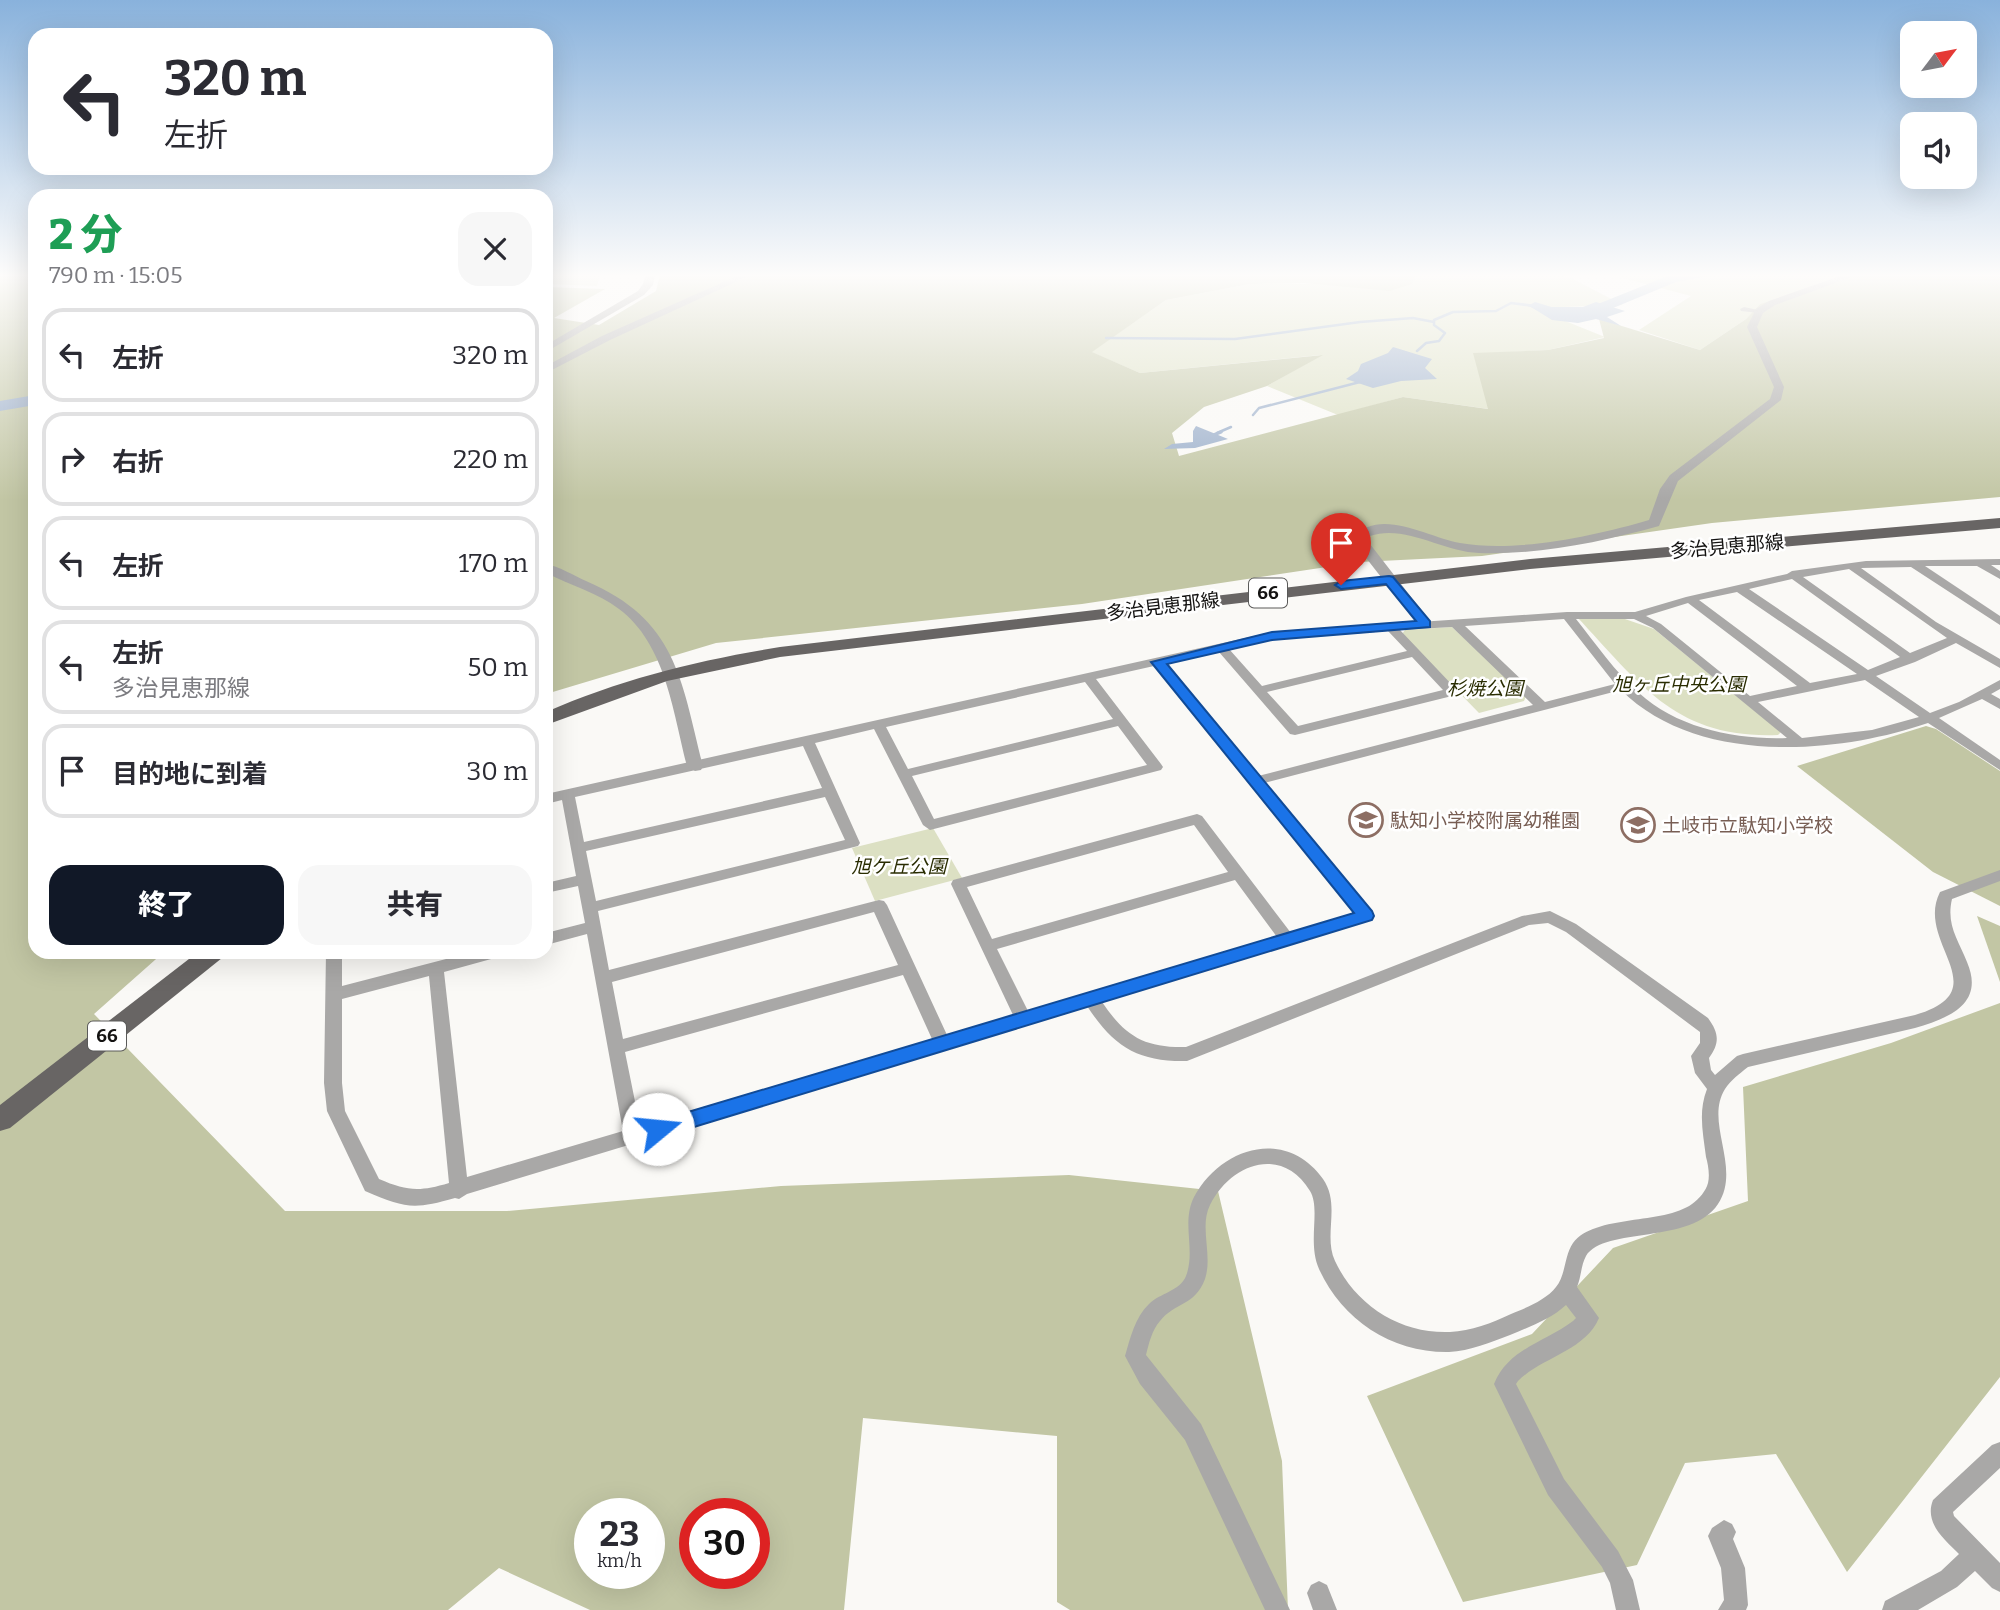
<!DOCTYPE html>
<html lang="ja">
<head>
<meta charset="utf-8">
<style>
	body { margin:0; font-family:Bitter,"Noto Sans JP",serif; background:#f7f7f7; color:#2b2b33; height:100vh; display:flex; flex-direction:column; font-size:26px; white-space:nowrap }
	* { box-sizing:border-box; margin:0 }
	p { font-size:23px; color:#7c7c81 }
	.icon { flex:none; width:38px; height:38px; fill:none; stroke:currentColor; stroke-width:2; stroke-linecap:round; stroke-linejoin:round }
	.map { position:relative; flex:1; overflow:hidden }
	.drawer { position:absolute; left:28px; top:189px; width:525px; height:770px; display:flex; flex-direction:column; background:#fff; border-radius:21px; box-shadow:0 7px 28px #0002 }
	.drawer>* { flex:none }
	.banner { position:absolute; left:28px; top:28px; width:525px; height:147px; border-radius:21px; box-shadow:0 7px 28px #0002; background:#fff; color:#2b2b33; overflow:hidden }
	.needle { width:46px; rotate:58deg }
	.fabs { position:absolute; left:1900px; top:21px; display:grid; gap:14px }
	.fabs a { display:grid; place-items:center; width:77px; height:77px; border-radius:14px; background:#fff; box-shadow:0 7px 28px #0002; font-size:35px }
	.speed { position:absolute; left:574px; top:1498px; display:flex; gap:14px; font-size:35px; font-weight:700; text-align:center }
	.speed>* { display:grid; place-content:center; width:91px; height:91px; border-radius:50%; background:#fff; box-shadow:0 7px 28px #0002; line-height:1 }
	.speed small { font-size:18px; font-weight:400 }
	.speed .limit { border:10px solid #d22; background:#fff; color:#111 }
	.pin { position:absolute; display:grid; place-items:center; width:60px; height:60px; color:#fff; margin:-72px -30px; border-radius:50% 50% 50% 0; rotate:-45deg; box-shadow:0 0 7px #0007 }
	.pin .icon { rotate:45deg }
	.me { position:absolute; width:77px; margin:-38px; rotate:73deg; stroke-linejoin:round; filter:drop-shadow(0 0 5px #0008) }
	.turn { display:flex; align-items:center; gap:24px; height:147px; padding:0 21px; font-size:32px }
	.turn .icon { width:91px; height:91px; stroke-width:2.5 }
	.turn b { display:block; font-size:49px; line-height:60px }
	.round { display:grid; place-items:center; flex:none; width:74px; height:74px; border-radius:21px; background:#f7f7f7 }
	.overview { display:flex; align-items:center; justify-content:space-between; height:119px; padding:0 21px }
	h1 { font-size:42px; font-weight:800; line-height:52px; color:#1e9e55 }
	.button { display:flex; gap:14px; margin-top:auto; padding:14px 21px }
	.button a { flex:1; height:80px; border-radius:21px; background:#111827; color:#fff; font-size:28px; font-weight:800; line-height:80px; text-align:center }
	.button a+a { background:#f7f7f7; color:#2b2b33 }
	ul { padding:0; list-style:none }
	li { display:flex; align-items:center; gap:21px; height:94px; margin:0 14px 10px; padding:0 7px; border:4px solid #e1e1e2; border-radius:21px }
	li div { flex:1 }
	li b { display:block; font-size:26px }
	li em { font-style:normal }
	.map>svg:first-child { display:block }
	.green { fill:#dce0c3 }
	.forest { fill:#c2c6a4; fill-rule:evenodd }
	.water { fill:#9aaeca }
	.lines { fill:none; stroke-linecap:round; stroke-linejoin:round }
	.stream-far1 { stroke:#9aaeca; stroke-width:2.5 }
	.stream { stroke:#9aaeca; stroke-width:3.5 }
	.river { fill:#9aaeca; fill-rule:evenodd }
	.minor { fill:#a9a8a7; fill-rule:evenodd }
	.tertiary { fill:#a9a8a7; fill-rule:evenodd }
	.primary { fill:#686564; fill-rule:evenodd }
	.route { fill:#1a73e8; stroke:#114b97; stroke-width:2 }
	.labels { text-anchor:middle; stroke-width:5; stroke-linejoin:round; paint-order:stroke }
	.shield { fill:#fff; stroke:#5a5a59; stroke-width:2 }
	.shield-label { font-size:18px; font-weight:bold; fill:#141312 }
	.street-label { font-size:19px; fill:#141312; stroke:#fff }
	.park-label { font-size:19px; font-style:italic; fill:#2a2d02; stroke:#fff }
	.education-label { font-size:19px; fill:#785e54; stroke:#fff; text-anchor:start }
</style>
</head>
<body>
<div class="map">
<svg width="2000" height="1610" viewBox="0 0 2000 1610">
	<rect width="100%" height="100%" fill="#faf9f6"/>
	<!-- green -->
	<g class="green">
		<polygon points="546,275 600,275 597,286 546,284"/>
		<polygon points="1416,275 1557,275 1571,278 1623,305 1533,308 1605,337 1548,350 1474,354 1489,409 1403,397 1338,415 1267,386 1321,355 1140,373 1091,352 1166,300 1250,284 1412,284"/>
		<polygon points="1625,275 1846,275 1760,304 1746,319 1700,350 1639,330 1691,296 1619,277"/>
		<path d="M1577,617L1622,618L1654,629L1781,732L1778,735C1676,739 1641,685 1577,617Z"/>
		<polygon points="1452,627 1526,696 1524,701 1479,713 1402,634 1405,630"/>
		<polygon points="933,828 962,878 875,901 852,848"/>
	</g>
	<!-- forest -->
	<g class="forest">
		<path d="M0,275H35V952H164L94,1014L285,1211H507L781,1186L1069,1175L1218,1191L1282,1461L1288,1610H1070L1057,1602V1436L863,1418L844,1610H590L499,1568L448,1610H0ZM590,1514H649V1573H590ZM695,1514H754V1573H695Z"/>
		<polygon points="660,275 1416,275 1412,284 1390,291 1304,283 1250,284 1166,300 1092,352 1140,373 1323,355 1267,386 1204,407 1172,433 1179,456 1403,397 1488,409 1473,353 1548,350 1604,338 1599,319 1700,350 1746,319 1760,304 1846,275 2000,275 2000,497 1712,523 1482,556 1360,562 1082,604 716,643 546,694 546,287 605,289 554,318 599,325 656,291"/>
		<polygon points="1926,726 1936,729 2000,771 2000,906 1933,872 1797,766"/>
		<polygon points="1977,916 2000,926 2000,982"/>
		<polygon points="2000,1003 2000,1377 1847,1572 1776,1454 1685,1463 1637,1565 1463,1602 1367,1396 1532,1334 1613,1248 1748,1201 1743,1087 1891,1043"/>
	</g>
	<!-- water -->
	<g class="water">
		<polygon points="1596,302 1625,311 1607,317 1621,326 1596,319 1578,323 1552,320 1531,307 1583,307"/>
		<polygon points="1393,347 1432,359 1425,368 1437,379 1401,381 1373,388 1346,379 1358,371 1361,364 1388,353"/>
		<polygon points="1196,426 1228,439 1195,448 1164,449 1172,444 1193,442 1193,431"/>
	</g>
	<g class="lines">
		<!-- stream-far1 -->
		<g class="stream-far1">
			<polyline points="1106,338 1235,339 1360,322 1413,318 1434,322"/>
			<polyline points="1417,351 1426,343 1439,341 1445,333 1434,325 1434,320 1453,312 1496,311 1511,303 1535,306"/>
			<polyline points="1253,415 1259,408 1360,382"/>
			<polyline points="1217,433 1231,427"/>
		</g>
		<!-- stream -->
		<polyline class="stream" points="1211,436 1221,432"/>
		<!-- river -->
		<g class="river">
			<polygon points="1670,275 1715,275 1676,282 1596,315 1574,318 1551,316 1528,306 1535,302 1558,309 1588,308"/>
			<polygon points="35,395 35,405 0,411 0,401"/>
		</g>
		<!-- minor -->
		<g class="minor">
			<polygon points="1744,307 1763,311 1759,313 1741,311 1740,309"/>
			<path d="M2000,559V565H1991L2000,571V579L1977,566H1925L2000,616V625L1911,567L1861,568L1936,622L2000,659V668L1956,643L1915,662L1876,676L1930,713L1959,702L2000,680V689L1991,694L2000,699V709L1982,699L1939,718L2000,760V770L1928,723C1835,755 1696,765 1621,690L1264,783L1371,912L1374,916L1371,920L1102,1002C1125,1036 1144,1048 1186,1047L1522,916L1550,911L1576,924L1708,1018C1719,1033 1720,1043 1709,1058L1711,1070L1715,1075L1737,1056L1743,1054L1915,1015C2000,990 1914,943 1940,892L2000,870V881L1952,899C1946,925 1958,939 1967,962C1985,1004 1949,1018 1915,1028L1748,1067C1739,1074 1731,1080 1725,1089C1704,1123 1742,1167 1718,1204C1691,1245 1605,1226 1586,1256C1581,1265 1581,1278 1577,1287L1599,1318C1585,1351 1542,1357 1518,1381L1516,1384L1564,1479L1618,1551L1633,1580L1640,1610H1616L1610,1583L1602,1567L1548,1495L1494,1384C1509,1348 1544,1343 1573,1321L1576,1318L1566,1305C1551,1319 1529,1327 1510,1335C1491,1342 1470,1351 1449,1352C1392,1353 1342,1320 1319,1269C1307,1242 1321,1209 1310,1191C1282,1145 1231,1163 1210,1205C1199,1227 1213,1255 1205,1279C1195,1306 1175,1302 1160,1321C1152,1330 1149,1343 1146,1355L1201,1424L1290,1610H1265L1185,1440L1140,1384L1125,1356C1130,1339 1135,1317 1149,1304C1160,1293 1180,1291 1186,1276C1196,1250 1181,1223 1194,1197C1221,1147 1286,1127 1323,1179C1341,1205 1323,1235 1335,1261C1356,1306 1401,1334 1450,1332C1471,1331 1492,1323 1511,1314C1526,1308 1546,1300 1556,1287C1566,1275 1564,1256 1573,1243C1595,1214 1663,1225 1692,1204C1699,1199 1706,1191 1708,1183C1710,1175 1708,1164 1706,1157C1703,1133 1698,1112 1707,1089L1695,1073L1691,1056L1700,1043V1032L1566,932L1548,923L1529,925L1187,1061C1138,1062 1114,1047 1087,1006L467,1194L459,1199L455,1198C413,1210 405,1208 365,1191L327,1111L324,1083L326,952H342V986L473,952H504L502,956L444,972L467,1177L623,1131L587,934L546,945V933L585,923L578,886L546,893V883L576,876L562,800L546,804V794L1272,632L1567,612H1635L1686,597L1787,574L1792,571L1866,561ZM1849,569L1947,638L1910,653L1803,577ZM1792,579L1900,657L1868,670L1749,589ZM1737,592L1857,674L1810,683L1699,600ZM1688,603L1797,686L1750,696L1661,624L1646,616ZM1564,619L1615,684L1545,702L1465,626ZM1576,619H1634L1653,628L1787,738C1736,740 1677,728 1639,693C1615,672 1596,644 1576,619ZM1452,627L1533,705L1258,776L1165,664L1219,652L1290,734L1295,735L1456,695L1458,692L1456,689L1400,630ZM1388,631L1407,651L1262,686L1229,649L1272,640ZM1412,657L1443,690L1298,726L1267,692ZM1154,666L1355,914L1291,933L1202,816L1197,814L953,880L951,884L1013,1015L947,1035L887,905L884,901L879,900L609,970L598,911L858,846L860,843L815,743L874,729L923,825L930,830L1161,770L1163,767L1161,764L1096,679ZM1865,680L1919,717L1872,730L1802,738L1758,702ZM1085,682L1113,719L908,769L886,727ZM1118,726L1147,765L934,819L912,776ZM803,746L822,788L584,842L575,797ZM825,797L845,840L596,901L586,851ZM1194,825L1228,872L992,939L967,887ZM1235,880L1277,937L1028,1011L997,949ZM874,912L898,965L623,1039L612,982ZM903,975L932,1039L640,1126L625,1052ZM429,976L449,1183C419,1192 407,1191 379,1179L345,1111L342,1083V999Z"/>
			<path d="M2000,1442V1468L1953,1512L1954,1516L2000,1563V1592L1992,1588L1975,1571L1957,1587L1918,1610H1882L1885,1601L1941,1571L1959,1554C1944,1539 1924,1523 1933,1500L1992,1445Z"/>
			<polygon points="1724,1520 1732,1524 1736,1532 1733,1539 1745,1568 1748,1605 1746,1610 1718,1610 1724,1600 1721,1568 1708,1536 1712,1528"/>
			<polygon points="1319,1581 1327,1585 1337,1610 1313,1610 1307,1593 1311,1585"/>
		</g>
		<!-- tertiary -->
		<g class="tertiary">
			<polygon points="645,275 655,275 653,285 644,295 546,352 546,345 638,291 643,284"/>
			<polygon points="739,275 751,275 610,340 546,373 546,366 602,336"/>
			<path d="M1843,275H1857L1775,305L1763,313L1757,327L1784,387L1781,400L1678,481L1659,526C1601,542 1539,555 1479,553C1443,552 1405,524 1370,536V544L1432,624L1425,628L1420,627L1356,545L1354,538C1378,506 1430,538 1460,543C1516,553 1595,536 1649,520L1660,489L1670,475L1770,399L1774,387L1747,327L1756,309L1769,301Z"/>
			<path d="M546,564C560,567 573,575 586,581C677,620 681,679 703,766L701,770L695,771L687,766C673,713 666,644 619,609C598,593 570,585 546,573Z"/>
		</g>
		<!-- primary -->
		<g class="primary">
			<path d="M2000,518V528L1530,569L780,657L667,681L546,725V712C621,679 699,660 780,647L1530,559Z"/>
			<polygon points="198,952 226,952 222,958 10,1128 0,1131 0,1105"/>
		</g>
	</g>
	<!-- sky -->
	<linearGradient id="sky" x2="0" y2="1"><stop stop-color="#89b2dc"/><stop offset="0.55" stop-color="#fdfcfb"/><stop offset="1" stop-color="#fdfcfb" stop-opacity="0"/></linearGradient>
	<rect width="2000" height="501" fill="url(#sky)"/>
	<!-- route -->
	<polygon class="route" points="1389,576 1393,577 1430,621 1430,627 1272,640 1167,664 1372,911 1374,916 1372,920 658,1138 651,1135 648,1129 651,1123 658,1121 1354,913 1151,662 1272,632 1416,621 1386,584 1341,589 1335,585 1341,581"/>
	<!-- icons -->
	<defs>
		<g id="school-ring" transform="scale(1.75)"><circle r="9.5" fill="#fff" stroke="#8d6e63" stroke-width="1.5"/><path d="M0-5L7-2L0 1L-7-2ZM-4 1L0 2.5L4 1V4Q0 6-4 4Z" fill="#8d6e63"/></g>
	</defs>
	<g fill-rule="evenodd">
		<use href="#school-ring" x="1366" y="820"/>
		<use href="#school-ring" x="1638" y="825"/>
	</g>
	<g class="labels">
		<!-- shield labels -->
		<g class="shield">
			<rect x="1249" y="578.5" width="38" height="29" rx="5"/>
			<rect x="88" y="1021.5" width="38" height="29" rx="5"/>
		</g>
		<g class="shield-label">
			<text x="1268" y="599">66</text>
			<text x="107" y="1042">66</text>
		</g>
		<!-- street labels -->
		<g class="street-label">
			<text transform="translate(1727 546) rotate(-5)" y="7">多治見恵那線</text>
			<text transform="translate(1163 606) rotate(-7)" y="7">多治見恵那線</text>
		</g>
		<!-- park labels -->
		<g class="park-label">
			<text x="1679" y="691">旭ヶ丘中央公園</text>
			<text x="1485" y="695">杉焼公園</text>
			<text x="899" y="873">旭ケ丘公園</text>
		</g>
		<!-- education labels -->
		<g class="education-label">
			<text x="1390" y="827">駄知小学校附属幼稚園</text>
			<text x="1662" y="832">土岐市立駄知小学校</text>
		</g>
	</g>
</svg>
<div class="fabs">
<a><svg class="needle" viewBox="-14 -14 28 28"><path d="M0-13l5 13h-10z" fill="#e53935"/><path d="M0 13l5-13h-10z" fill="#7c7c81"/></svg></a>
<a><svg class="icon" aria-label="sound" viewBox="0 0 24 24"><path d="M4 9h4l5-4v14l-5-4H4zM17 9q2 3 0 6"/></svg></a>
</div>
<div class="speed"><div>23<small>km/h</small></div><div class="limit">30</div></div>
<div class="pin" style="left:1341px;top:585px;background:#d93025"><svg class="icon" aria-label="arrive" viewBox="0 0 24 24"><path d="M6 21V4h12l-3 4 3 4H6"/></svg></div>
<svg class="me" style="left:658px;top:1129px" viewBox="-20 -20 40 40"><circle r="19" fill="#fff"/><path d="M0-13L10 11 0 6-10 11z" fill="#1a73e8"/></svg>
<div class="banner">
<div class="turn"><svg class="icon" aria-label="left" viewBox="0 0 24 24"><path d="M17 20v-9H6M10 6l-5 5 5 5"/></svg><div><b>320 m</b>左折</div></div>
</div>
<section class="drawer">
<div class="overview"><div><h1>2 分</h1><p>790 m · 15:05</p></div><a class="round"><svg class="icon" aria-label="close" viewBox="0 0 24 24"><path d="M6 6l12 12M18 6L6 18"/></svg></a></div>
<ul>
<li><svg class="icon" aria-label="left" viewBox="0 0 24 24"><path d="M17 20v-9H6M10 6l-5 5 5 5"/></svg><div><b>左折</b></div><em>320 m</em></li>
<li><svg class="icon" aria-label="right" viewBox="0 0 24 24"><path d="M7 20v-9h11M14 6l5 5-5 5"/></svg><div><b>右折</b></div><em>220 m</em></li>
<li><svg class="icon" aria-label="left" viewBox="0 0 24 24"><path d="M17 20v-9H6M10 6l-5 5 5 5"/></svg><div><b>左折</b></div><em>170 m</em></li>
<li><svg class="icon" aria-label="left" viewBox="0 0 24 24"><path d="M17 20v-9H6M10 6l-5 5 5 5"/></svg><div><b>左折</b><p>多治見恵那線</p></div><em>50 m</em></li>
<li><svg class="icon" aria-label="arrive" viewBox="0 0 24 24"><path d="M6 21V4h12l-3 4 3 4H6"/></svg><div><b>目的地に到着</b></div><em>30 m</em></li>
</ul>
<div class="button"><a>終了</a><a>共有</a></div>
</section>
</div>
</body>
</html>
